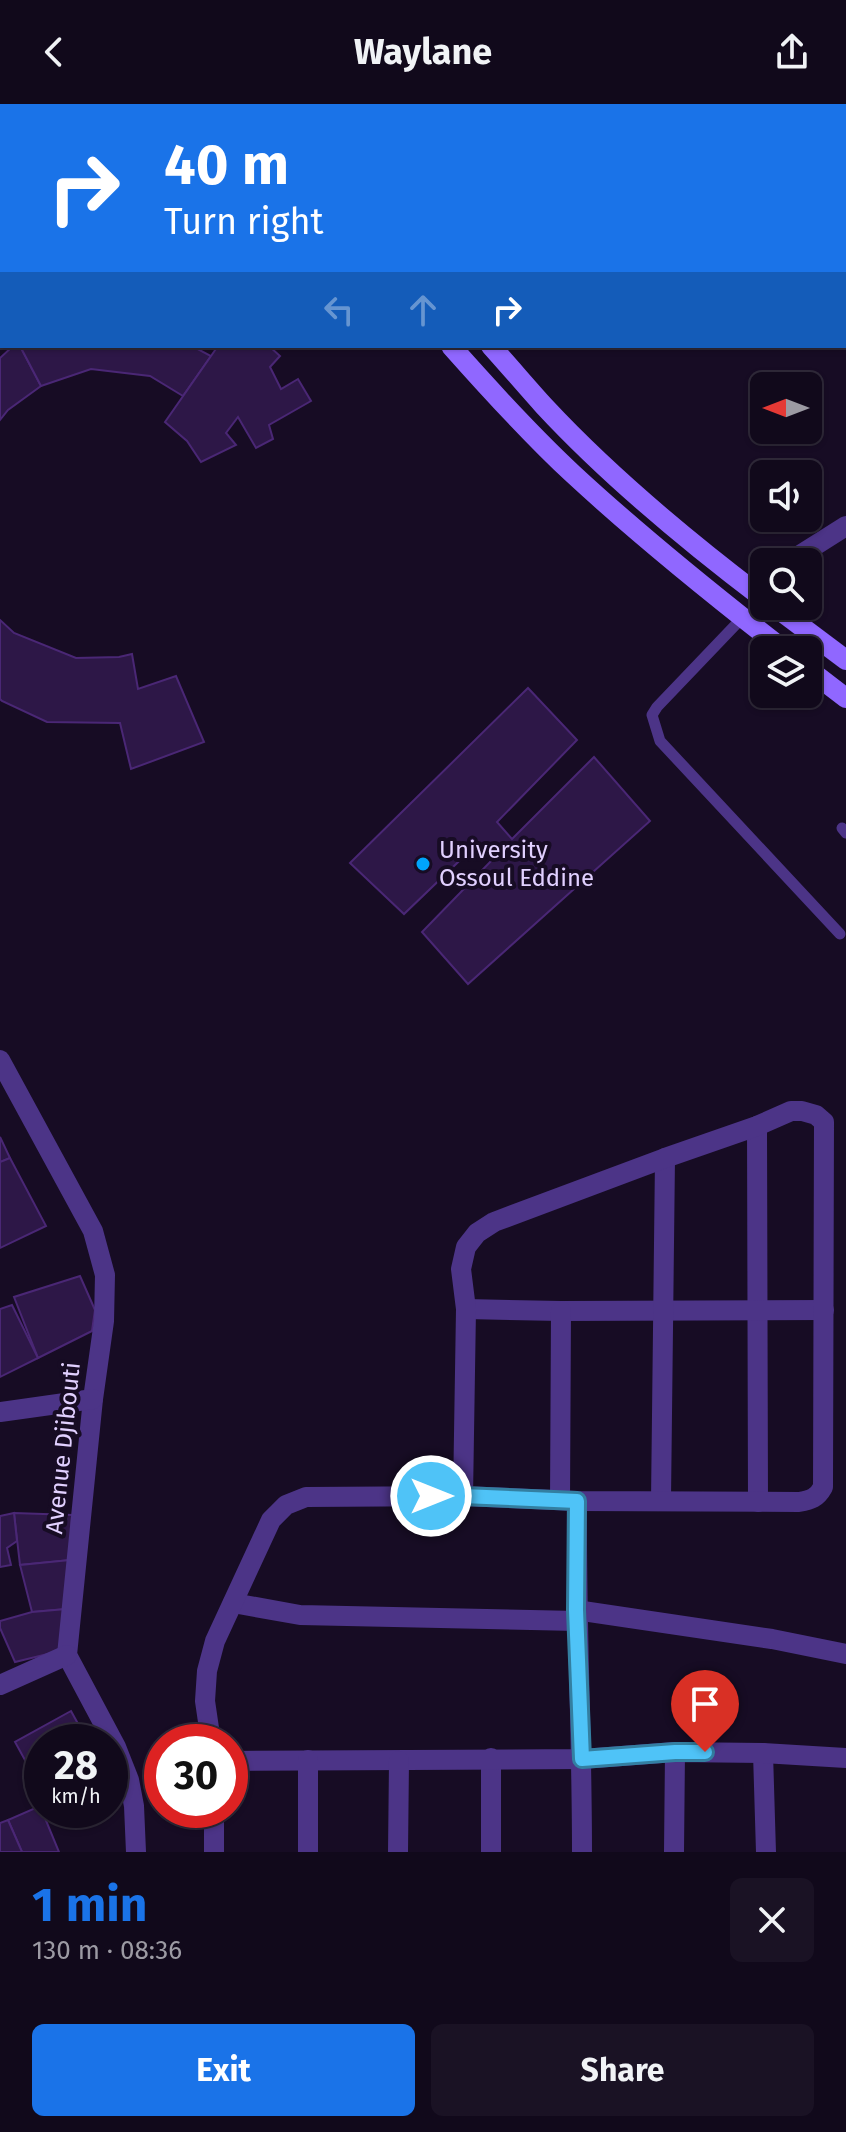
<!DOCTYPE html>
<html lang="en">
<head>
<meta charset="utf-8">
<style>
	body { margin:0; font-family:"Fira Sans",sans-serif; background:#1a1224; color:#f1f3f6; height:100vh; display:flex; flex-direction:column; font-size:30px; white-space:nowrap }
	* { box-sizing:border-box; margin:0 }
	p { font-size:26px; color:#9c9aa3 }
	.icon { flex:none; width:44px; height:44px; fill:none; stroke:currentColor; stroke-width:2; stroke-linecap:round; stroke-linejoin:round }
	.map { position:relative; height:1748px; overflow:hidden }
	.side { display:flex; flex-direction:column; background:#11091b; flex:1 }
	.side>* { flex:none }
	.top-card { position:absolute; left:0px; top:0px; width:846px; height:244px; box-shadow:0 2px 6px #0004,0 0 0 2px #302a3a; background:#1a73e8; color:#fff; overflow:hidden }
	.needle { width:52px; rotate:270deg }
	.fabs { position:absolute; left:750px; top:268px; display:grid; gap:16px }
	.fabs a { display:grid; place-items:center; width:72px; height:72px; border-radius:12px; background:#11091b; box-shadow:0 2px 6px #0004,0 0 0 2px #302a3a; font-size:40px }
	.speed { position:absolute; left:24px; top:1620px; display:flex; gap:16px; font-size:40px; font-weight:700; text-align:center }
	.speed>* { display:grid; place-content:center; width:104px; height:104px; border-radius:50%; background:#11091b; box-shadow:0 2px 6px #0004,0 0 0 2px #302a3a; line-height:1 }
	.speed small { font-size:20px; font-weight:400 }
	.speed .limit { border:12px solid #d22; background:#fff; color:#111 }
	.pin { position:absolute; display:grid; place-items:center; width:68px; height:68px; color:#fff; margin:-82px -34px; border-radius:50% 50% 50% 0; rotate:-45deg; box-shadow:0 0 8px #0007 }
	.pin .icon { rotate:45deg }
	.me { position:absolute; width:88px; margin:-44px; rotate:90deg; stroke-linejoin:round; filter:drop-shadow(0 0 6px #0008) }
	.turn { display:flex; align-items:center; gap:28px; height:168px; padding:0 32px; font-size:36px }
	.turn .icon { width:104px; height:104px; stroke-width:2.5 }
	.turn b { display:block; font-size:56px; line-height:68px }
	.lanes { display:flex; align-items:center; height:76px; padding:0 32px; background:#0003; justify-content:center; gap:40px; direction:ltr }
	.lanes .off { opacity:.35 }
	.round { display:grid; place-items:center; flex:none; width:84px; height:84px; border-radius:12px; background:#1a1224 }
	.overview { display:flex; align-items:center; justify-content:space-between; height:136px; padding:0 32px }
	h1 { font-size:48px; font-weight:700; line-height:60px; color:#1a73e8 }
	.button { display:flex; gap:16px; margin-top:auto; padding:16px 32px }
	.button a { flex:1; height:92px; border-radius:12px; background:#1a73e8; color:#fff; font-size:32px; font-weight:700; line-height:92px; text-align:center }
	.button a+a { background:#1a1224; color:#f1f3f6 }
	header { display:flex; justify-content:space-between; align-items:center; height:104px; padding:0 32px; background:#11091b; font-size:36px; font-weight:700 }
	.map>svg:first-child { display:block }
	.building { fill:#2d1747; stroke:#4a2775; stroke-width:2 }
	.lines { fill:none; stroke-linecap:round; stroke-linejoin:round }
	.service { stroke:#4c3487; stroke-width:11 }
	.minor { stroke:#4c3487; stroke-width:20 }
	.secondary { stroke:#9067ff; stroke-width:20 }
	.route-casing { stroke:#337fa1; stroke-width:20 }
	.route { stroke:#4fc3f7; stroke-width:14 }
	.poi-dot { fill:#00a4fb; stroke:#170c24; stroke-width:3 }
	.labels { text-anchor:middle; stroke-width:8; stroke-linejoin:round; paint-order:stroke }
	.poi-label { font-size:24px; fill:#e1d0ff; stroke:#170c24; text-anchor:start }
	.street-label { font-size:24px; fill:#e1d0ff; stroke:#170c24 }
</style>
</head>
<body>
<header><svg class="icon" aria-label="back" viewBox="0 0 24 24"><path d="M15 5l-7 7 7 7"/></svg>Waylane<svg class="icon" aria-label="share" viewBox="0 0 24 24"><path d="M12 15V3M7 8l5-5 5 5M5 13v7h14v-7"/></svg></header>
<div class="map">
<svg width="846" height="1748" viewBox="0 0 846 1748">
	<rect width="100%" height="100%" fill="#170c24"/>
	<!-- building -->
	<g class="building">
		<polygon points="13,242 20,242 41,282 8,306 0,316 0,254"/>
		<polygon points="20,242 192,242 211,252 183,292 150,272 91,265 41,282"/>
		<polygon points="218,242 269,242 280,252 270,263 281,285 298,275 311,297 269,321 273,335 256,344 238,313 226,329 236,341 201,358 187,337 165,318"/>
		<polygon points="0,516 14,529 76,554 119,553 132,550 138,585 176,572 204,638 131,665 120,619 47,618 2,597 0,595"/>
		<polygon points="528,584 577,636 497,718 512,735 594,653 650,717 468,880 422,828 494,754 478,739 404,810 350,759"/>
		<polygon points="0,1033 10,1054 0,1058"/>
		<polygon points="10,1054 46,1122 0,1144 0,1058"/>
		<polygon points="80,1172 95,1206 92,1227 38,1254 14,1193"/>
		<polygon points="12,1201 38,1254 0,1273 0,1205"/>
		<polygon points="14,1409 72,1411 70,1456 20,1461"/>
		<polygon points="14,1409 17,1437 7,1444 11,1461 0,1463 0,1412"/>
		<polygon points="70,1456 66,1505 32,1508 20,1461"/>
		<polygon points="66,1505 60,1547 15,1558 0,1524 0,1517 32,1508"/>
		<polygon points="71,1607 88,1638 42,1638 42,1672 36,1676 15,1638"/>
		<polygon points="40,1702 59,1748 22,1748 8,1716"/>
		<polygon points="8,1716 22,1748 0,1748 0,1719"/>
	</g>
	<g class="lines">
		<!-- service -->
		<g class="service">
			<polyline points="743,513 657,603 652,611 660,637 840,830"/>
			<polyline points="842,724 846,729"/>
		</g>
		<!-- minor -->
		<g class="minor">
			<polyline points="682,2 685,0"/>
			<polyline points="789,458 846,422"/>
			<polyline points="0,956 93,1127 105,1171 104,1217 93,1295 67,1551 116,1643 129,1676 134,1702 136,1748"/>
			<polyline points="757,1022 758,1398"/>
			<polyline points="466,1205 561,1207 824,1206"/>
			<polyline points="0,1308 93,1295"/>
			<polyline points="560,1396 561,1207"/>
			<polyline points="661,1396 665,1054"/>
			<path d="M577,1397C576,1514 582,1631 582,1748"/>
			<polyline points="233,1499 300,1511 577,1517"/>
			<polyline points="576,1506 772,1535 846,1550"/>
			<polyline points="0,1581 67,1551"/>
			<path d="M211,1638L205,1597L207,1567L215,1537L271,1416L286,1401L306,1393L463,1392L577,1397L799,1398C811,1396 817,1394 823,1383L824,1018L816,1011L802,1007H791L757,1022L665,1054L494,1118L477,1129L466,1143L461,1165L466,1205L463,1392"/>
			<polyline points="763,1649 766,1748"/>
			<polyline points="491,1654 491,1748"/>
			<polyline points="230,1657 582,1655 675,1648 763,1649 846,1654"/>
			<polyline points="214,1706 214,1748"/>
			<polyline points="308,1748 308,1656"/>
			<polyline points="398,1748 399,1657"/>
			<polyline points="674,1748 675,1648"/>
		</g>
		<!-- secondary -->
		<g class="secondary">
			<polyline points="242,0 244,2"/>
			<polyline points="283,0 285,2"/>
			<path d="M451,242C490,286 530,330 573,370C640,432 712,490 784,546"/>
			<path d="M491,242C509,262 526,282 544,302C610,373 686,436 764,495"/>
			<polyline points="774,502 846,556"/>
			<polyline points="808,565 846,594"/>
		</g>
	</g>
	<g class="lines">
		<!-- route casing -->
		<g class="route-casing">
			<polyline id="route" points="431,1392 463,1392 577,1397 576,1506 582,1655 675,1648 705,1648"/>
		</g>
		<!-- route -->
		<use href="#route" class="route"/>
	</g>
	<!-- markers -->
	<circle class="poi-dot" cx="423" cy="760" r="8"/>
	<g class="labels">
		<!-- poi labels -->
		<g class="poi-label">
			<text x="439" y="754">University<tspan x="439" dy="28">Ossoul Eddine</tspan></text>
		</g>
		<!-- street labels -->
		<g class="street-label">
			<text transform="translate(63 1344) rotate(-84)" y="8">Avenue Djibouti</text>
		</g>
	</g>
</svg>
<div class="fabs">
<a><svg class="needle" viewBox="-14 -14 28 28"><path d="M0-13l5 13h-10z" fill="#e53935"/><path d="M0 13l5-13h-10z" fill="#9c9aa3"/></svg></a>
<a><svg class="icon" aria-label="sound" viewBox="0 0 24 24"><path d="M4 9h4l5-4v14l-5-4H4zM17 9q2 3 0 6"/></svg></a>
<a><svg class="icon" aria-label="search" viewBox="0 0 24 24"><circle cx="10" cy="10" r="6"/><path d="M15 15l6 6"/></svg></a>
<a><svg class="icon" aria-label="layers" viewBox="0 0 24 24"><path d="M12 4l9 5-9 5-9-5zM3 14l9 5 9-5"/></svg></a>
</div>
<div class="speed"><div>28<small>km/h</small></div><div class="limit">30</div></div>
<div class="pin" style="left:705px;top:1648px;background:#d93025"><svg class="icon" aria-label="arrive" viewBox="0 0 24 24"><path d="M6 21V4h12l-3 4 3 4H6"/></svg></div>
<svg class="me" style="left:431px;top:1392px" viewBox="-20 -20 40 40"><circle r="17" fill="#4fc3f7" stroke="#fff" stroke-width="3"/><path d="M0-11L8 9 0 5-8 9z" fill="#fff"/></svg>
<div class="top-card">
<div class="turn"><svg class="icon" aria-label="right" viewBox="0 0 24 24"><path d="M7 20v-9h11M14 6l5 5-5 5"/></svg><div><b>40 m</b>Turn right</div></div>
<div class="lanes"><svg class="icon off" aria-label="left" viewBox="0 0 24 24"><path d="M17 20v-9H6M10 6l-5 5 5 5"/></svg><svg class="icon off" aria-label="ahead" viewBox="0 0 24 24"><path d="M12 20V5M6 11l6-6 6 6"/></svg><svg class="icon" aria-label="right" viewBox="0 0 24 24"><path d="M7 20v-9h11M14 6l5 5-5 5"/></svg></div>
</div>
</div>
<section class="side">
<div class="overview"><div><h1>1 min</h1><p>130 m · 08:36</p></div><a class="round"><svg class="icon" aria-label="close" viewBox="0 0 24 24"><path d="M6 6l12 12M18 6L6 18"/></svg></a></div>
<div class="button"><a>Exit</a><a>Share</a></div>
</section>
</body>
</html>
